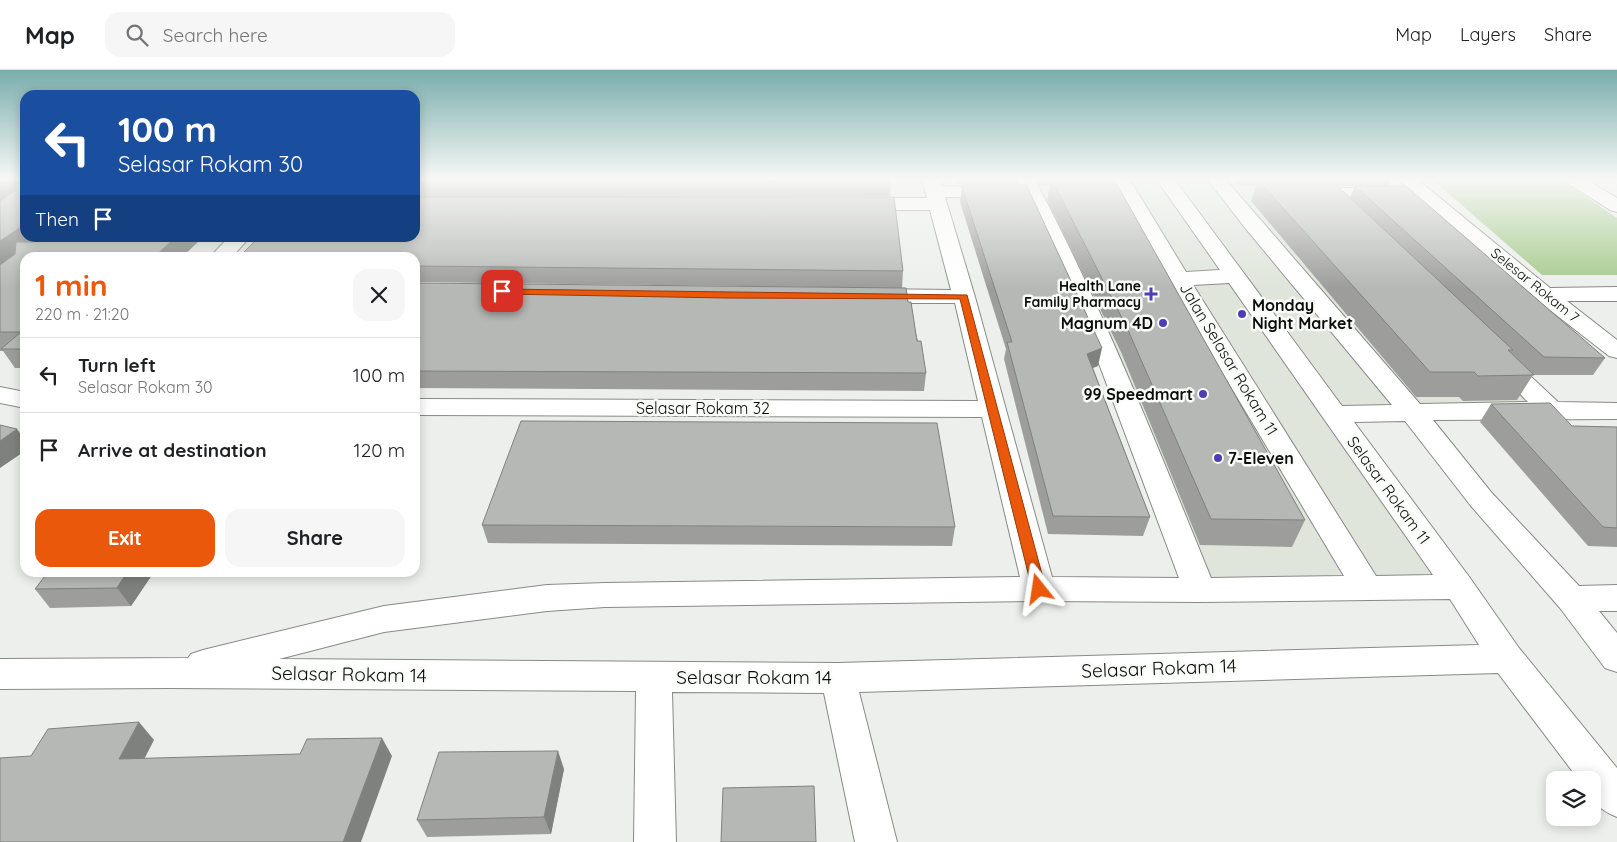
<!DOCTYPE html>
<html lang="en">
<head>
<meta charset="utf-8">
<style>
	body { margin:0; font-family:Quicksand,sans-serif; background:#f6f6f6; color:#202124; height:100vh; display:flex; flex-direction:column; font-size:19px; white-space:nowrap }
	* { box-sizing:border-box; margin:0 }
	p { font-size:16px; color:#757577 }
	.icon { flex:none; width:28px; height:28px; fill:none; stroke:currentColor; stroke-width:2; stroke-linecap:round; stroke-linejoin:round }
	.map { position:relative; flex:1; overflow:hidden }
	.drawer { position:absolute; left:20px; top:182px; width:400px; height:325px; display:flex; flex-direction:column; background:#fff; border-radius:15px; box-shadow:0 2px 12px #0003 }
	.drawer>* { flex:none }
	.guide { position:absolute; left:20px; top:20px; width:400px; height:152px; border-radius:15px; box-shadow:0 2px 12px #0003; background:#1a4fa0; color:#fff; overflow:hidden }
	.fabs { position:absolute; left:1546px; top:701px; display:grid; gap:10px }
	.fabs a { display:grid; place-items:center; width:55px; height:55px; border-radius:10px; background:#fff; box-shadow:0 2px 12px #0003; font-size:25px }
	.pin { position:absolute; display:grid; place-items:center; width:42px; height:42px; color:#fff; margin:-21px; border-radius:10px; box-shadow:0 2px 8px #0006 }
	.me { position:absolute; width:55px; margin:-28px; rotate:345deg; stroke-linejoin:round; filter:drop-shadow(0 0 4px #0008) }
	.turn { display:flex; align-items:center; gap:18px; height:105px; padding:0 15px; font-size:22px }
	.turn .icon { width:65px; height:65px; stroke-width:2.5 }
	.turn b { display:block; font-size:35px; line-height:42px }
	.then { display:flex; align-items:center; height:48px; padding:0 15px; background:#0003; gap:10px; font-size:19px }
	.round { display:grid; place-items:center; flex:none; width:52px; height:52px; border-radius:15px; background:#f6f6f6 }
	.headline { display:flex; align-items:center; justify-content:space-between; height:85px; padding:0 15px }
	h1 { font-size:30px; font-weight:800; line-height:38px; color:#ea580c }
	.button { display:flex; gap:10px; margin-top:auto; padding:10px 15px }
	.button a { flex:1; height:58px; border-radius:15px; background:#ea580c; color:#fff; font-size:20px; font-weight:800; line-height:58px; text-align:center }
	.button a+a { background:#f6f6f6; color:#202124 }
	ul { padding:0; list-style:none }
	li { display:flex; align-items:center; gap:15px; height:75px; padding:0 15px; border-top:1px solid #e0e0e0 }
	li div { flex:1 }
	li b { display:block; font-size:19px }
	li em { font-style:normal }
	header { display:flex; align-items:center; gap:30px; box-sizing:border-box; height:70px; padding:0 25px; background:#fff; border-bottom:1px solid #e0e0e0 }
	header strong { font-size:24px }
	nav { display:flex; gap:28px; margin-inline-start:auto; font-size:18px }
	.search { width:350px; height:45px; background:#f6f6f6; display:flex; align-items:center; gap:12px; box-sizing:border-box; padding:0 18px; border-radius:15px; color:#757577; font-size:19px }
	.map>svg:first-child { display:block }
	.built { fill:#dfe5db }
	.green { fill:#a4c98a }
	.lines { fill:none; stroke-linecap:round; stroke-linejoin:round }
	.minor-casing { stroke:#888a87; stroke-width:2 }
	.minor { fill:#fff; fill-rule:evenodd }
	.wall { fill:#9d9e9c; fill-rule:evenodd }
	.shaded-wall { fill:#7f817f }
	.building { fill:#b6b8b5; stroke:#7f817f }
	.route { fill:#ea580c; stroke:#983908 }
	.poi-dot { fill:#4e3db4; stroke:#fafcf9; stroke-width:2 }
	.labels { text-anchor:middle; stroke-width:5; stroke-linejoin:round; paint-order:stroke }
	.far-street-label { font-size:14px; fill:#0b0c0b; stroke:#fafcf9 }
	.far-poi-label { font-size:14px; font-weight:bold; fill:#0b0c0b; stroke:#fafcf9; text-anchor:end }
	.poi-label { font-size:16px; font-weight:bold; fill:#0b0c0b; stroke:#fafcf9; text-anchor:start }
	.street-label { font-size:16px; fill:#0b0c0b; stroke:#fafcf9 }
	.near-street-label { font-size:19px; fill:#0b0c0b; stroke:#fafcf9 }
</style>
</head>
<body>
<header>
<strong>Map</strong>
<div class="search"><svg class="icon" aria-label="search" viewBox="0 0 24 24"><circle cx="10" cy="10" r="6"/><path d="M15 15l6 6"/></svg>Search here</div>
<nav><a>Map</a><a>Layers</a><a>Share</a></nav>
</header>
<div class="map">
<svg width="1617" height="772" viewBox="0 0 1617 772">
	<rect width="100%" height="100%" fill="#edefec"/>
	<!-- built -->
	<polygon class="built" points="1027,110 1315,110 1550,342 1335,344 1462,521 1198,508"/>
	<!-- green -->
	<polygon class="green" points="1433,110 1562,110 1617,148 1617,205 1542,205"/>
	<g class="lines">
		<!-- minor casing -->
		<g class="minor-casing">
			<g id="minor">
				<path d="M922,110H940L942,116L1000,118L1006,119L1009,123L1006,127L1000,128L945,127L975,227L1052,507L1179,508L1095,283L1017,110H1035C1103,238 1156,373 1211,508L1344,506L1212,285L1112,110H1130L1186,202L1220,200L1157,110H1175L1342,336L1392,335L1246,159L1208,110H1226L1420,334L1528,332L1488,291L1491,286L1500,284L1509,286L1558,332L1617,333V349L1433,350L1491,422L1579,516L1617,515V541H1599L1617,563V602L1605,598L1560,538L1471,436L1405,351L1354,352L1470,508L1519,578L1617,698V747C1596,738 1592,732 1592,710H1579L1498,603L859,622L897,772H855L824,623L672,622L676,772H634L636,621L169,618L0,619V589L188,588L191,584L203,580L384,536L547,515L605,513L1020,507L982,347L415,345V329L978,331L955,233H871L863,231L860,226L863,221L871,219L951,220L930,140H858L851,138L849,134L851,130L858,128H927ZM1229,213L1433,505L1376,506L1193,215ZM1450,529L1479,575L838,593L279,589L384,562L547,541L605,537L1039,531L1200,532Z"/>
				<polygon points="1399,110 1418,110 1550,218 1617,217 1617,231 1567,231 1617,270 1617,288 1609,286 1537,230"/>
				<polygon points="1566,110 1587,110 1617,128 1617,142 1610,140 1569,114"/>
				<polygon points="1307,118 1389,118 1395,119 1398,123 1395,127 1389,128 1301,127 1298,123 1301,119"/>
				<polygon points="228,168 249,168 231,188 209,188"/>
				<polygon points="0,317 25,322 25,338 0,333"/>
			</g>
		</g>
		<!-- minor -->
		<use href="#minor" class="minor"/>
	</g>
	<!-- wall -->
	<g class="wall">
		<polygon points="0,110 25,168 202,168 181,188 25,188 25,298 15,298 3,281 0,281"/>
		<polygon points="415,110 891,111 890,126 580,127 903,201 902,218 415,212"/>
		<polygon points="956,110 1018,110 1017,114 1098,296 1093,298 1150,447 1143,466 1048,464 1004,289 1006,279 960,132 962,117 963,117 963,114 957,114"/>
		<polygon points="1036,110 1110,110 1305,450 1292,477 1200,475 1121,282 1047,130 1050,115 1039,115"/>
		<path d="M1234,110H1391L1388,116L1605,288L1593,305H1533L1517,330L1463,331L1459,327H1416L1251,131L1256,116H1239ZM1338,116H1355L1350,127Z"/>
		<polygon points="415,213 908,232 926,303 924,321 415,318"/>
		<polygon points="1491,334 1572,356 1617,357 1617,477 1588,476 1480,352"/>
		<polygon points="482,455 955,457 952,476 488,473"/>
		<polygon points="154,502 131,536 50,538 35,519"/>
		<polygon points="564,699 551,764 427,767 417,750"/>
	</g>
	<!-- shaded-wall -->
	<g class="shaded-wall">
		<polygon points="0,110 20,110 25,118 0,133"/>
		<polygon points="25,154 25,168 41,168 0,197 0,171"/>
		<polygon points="175,168 202,168 181,188 153,188"/>
		<polygon points="1102,278 1098,296 1083,301 1087,284"/>
		<polygon points="17,359 25,370 25,381 0,398 0,371"/>
		<polygon points="127,502 154,502 131,536 117,518"/>
		<polygon points="139,652 154,670 135,707 119,689"/>
		<polygon points="382,668 392,686 361,772 343,772"/>
		<polygon points="558,681 564,699 551,764 544,747"/>
	</g>
	<!-- building -->
	<g class="building">
		<polygon points="16,110 25,110 25,154 0,171 0,131 16,120"/>
		<polygon points="415,110 891,110 891,111 415,113"/>
		<polygon points="1052,110 1110,110 1111,111 1115,111 1305,450 1211,449 1127,258"/>
		<polygon points="1258,110 1331,110 1513,280 1508,280 1534,305 1478,306 1474,302 1430,302"/>
		<polygon points="963,114 1026,114 1102,278 1087,284 1150,447 1053,446 1007,272 1012,272 962,117 964,117"/>
		<polygon points="1355,116 1406,116 1605,288 1544,287"/>
		<polygon points="415,127 894,127 903,201 415,196 415,188 238,188 258,168 415,168"/>
		<polygon points="38,168 175,168 153,188 25,188 25,279 1,279 21,262 0,262 0,195 15,184 16,172 33,172"/>
		<polygon points="415,213 906,218 908,232 911,232 917,271 921,271 926,303 415,301"/>
		<polygon points="1550,333 1572,356 1617,357 1617,458 1603,457 1491,334"/>
		<polygon points="521,351 937,353 955,457 482,455"/>
		<polygon points="0,355 17,359 0,371"/>
		<polygon points="48,502 127,502 117,518 35,519"/>
		<polygon points="139,652 119,689 300,684 307,669 382,668 343,772 0,772 0,688 31,686 48,659"/>
		<polygon points="558,681 544,747 417,750 439,682"/>
		<polygon points="814,716 816,772 721,772 723,718"/>
	</g>
	<!-- sky -->
	<linearGradient id="sky" x2="0" y2="1"><stop stop-color="#79adab"/><stop offset="0.5" stop-color="#f7f8f6"/><stop offset="1" stop-color="#f7f8f6" stop-opacity="0"/></linearGradient>
	<rect width="1617" height="218" fill="url(#sky)"/>
	<!-- route -->
	<polygon class="route" points="499,219 967,225 1046,519 1044,523 1034,523 1032,519 960,229 726,228 502,224 498,221"/>
	<!-- markers -->
	<g class="poi-dot">
		<path d="M1148.5 216.5h5v5h5v5h-5v5h-5v-5h-5v-5h5z"/>
		<circle cx="1242" cy="244" r="5"/>
		<circle cx="1163" cy="253" r="5"/>
		<circle cx="1203" cy="324" r="5"/>
		<circle cx="1218" cy="388" r="5"/>
	</g>
	<g class="labels">
		<!-- far-street labels -->
		<g class="far-street-label">
			<text transform="translate(1535 215) rotate(39)" y="5">Selesar Rokam 7</text>
		</g>
		<!-- far-poi labels -->
		<g class="far-poi-label">
			<text x="1141" y="221">Health Lane<tspan x="1141" dy="16">Family Pharmacy</tspan></text>
		</g>
		<!-- poi labels -->
		<g class="poi-label">
			<text x="1252" y="241">Monday<tspan x="1252" dy="18">Night Market</tspan></text>
			<text x="1153" y="259" text-anchor="end">Magnum 4D</text>
			<text x="1193" y="330" text-anchor="end">99 Speedmart</text>
			<text x="1228" y="394">7-Eleven</text>
		</g>
		<!-- street labels -->
		<g class="street-label">
			<text transform="translate(1229 289) rotate(59)" y="6">Jalan Selasar Rokam 11</text>
			<text x="703" y="344">Selasar Rokam 32</text>
			<text transform="translate(1389 420) rotate(54)" y="6">Selasar Rokam 11</text>
		</g>
		<!-- near-street labels -->
		<g class="near-street-label">
			<text transform="translate(1159 598) rotate(-2)" y="7">Selasar Rokam 14</text>
			<text transform="translate(349 604) rotate(1)" y="7">Selasar Rokam 14</text>
			<text x="754" y="614">Selasar Rokam 14</text>
		</g>
	</g>
</svg>
<div class="fabs">
<a><svg class="icon" aria-label="layers" viewBox="0 0 24 24"><path d="M12 4l9 5-9 5-9-5zM3 14l9 5 9-5"/></svg></a>
</div>
<div class="pin" style="left:502px;top:221px;background:#d93025"><svg class="icon" aria-label="arrive" viewBox="0 0 24 24"><path d="M6 21V4h12l-3 4 3 4H6"/></svg></div>
<svg class="me" style="left:1039px;top:519px" viewBox="-20 -20 40 40"><path d="M0-17L14 15 0 8-14 15z" fill="#ea580c" stroke="#fff" stroke-width="4"/></svg>
<div class="guide">
<div class="turn"><svg class="icon" aria-label="left" viewBox="0 0 24 24"><path d="M17 20v-9H6M10 6l-5 5 5 5"/></svg><div><b>100 m</b>Selasar Rokam 30</div></div>
<div class="then">Then<svg class="icon" aria-label="arrive" viewBox="0 0 24 24"><path d="M6 21V4h12l-3 4 3 4H6"/></svg></div>
</div>
<section class="drawer">
<div class="headline"><div><h1>1 min</h1><p>220 m · 21:20</p></div><a class="round"><svg class="icon" aria-label="close" viewBox="0 0 24 24"><path d="M6 6l12 12M18 6L6 18"/></svg></a></div>
<ul>
<li><svg class="icon" aria-label="left" viewBox="0 0 24 24"><path d="M17 20v-9H6M10 6l-5 5 5 5"/></svg><div><b>Turn left</b><p>Selasar Rokam 30</p></div><em>100 m</em></li>
<li><svg class="icon" aria-label="arrive" viewBox="0 0 24 24"><path d="M6 21V4h12l-3 4 3 4H6"/></svg><div><b>Arrive at destination</b></div><em>120 m</em></li>
</ul>
<div class="button"><a>Exit</a><a>Share</a></div>
</section>
</div>
</body>
</html>
